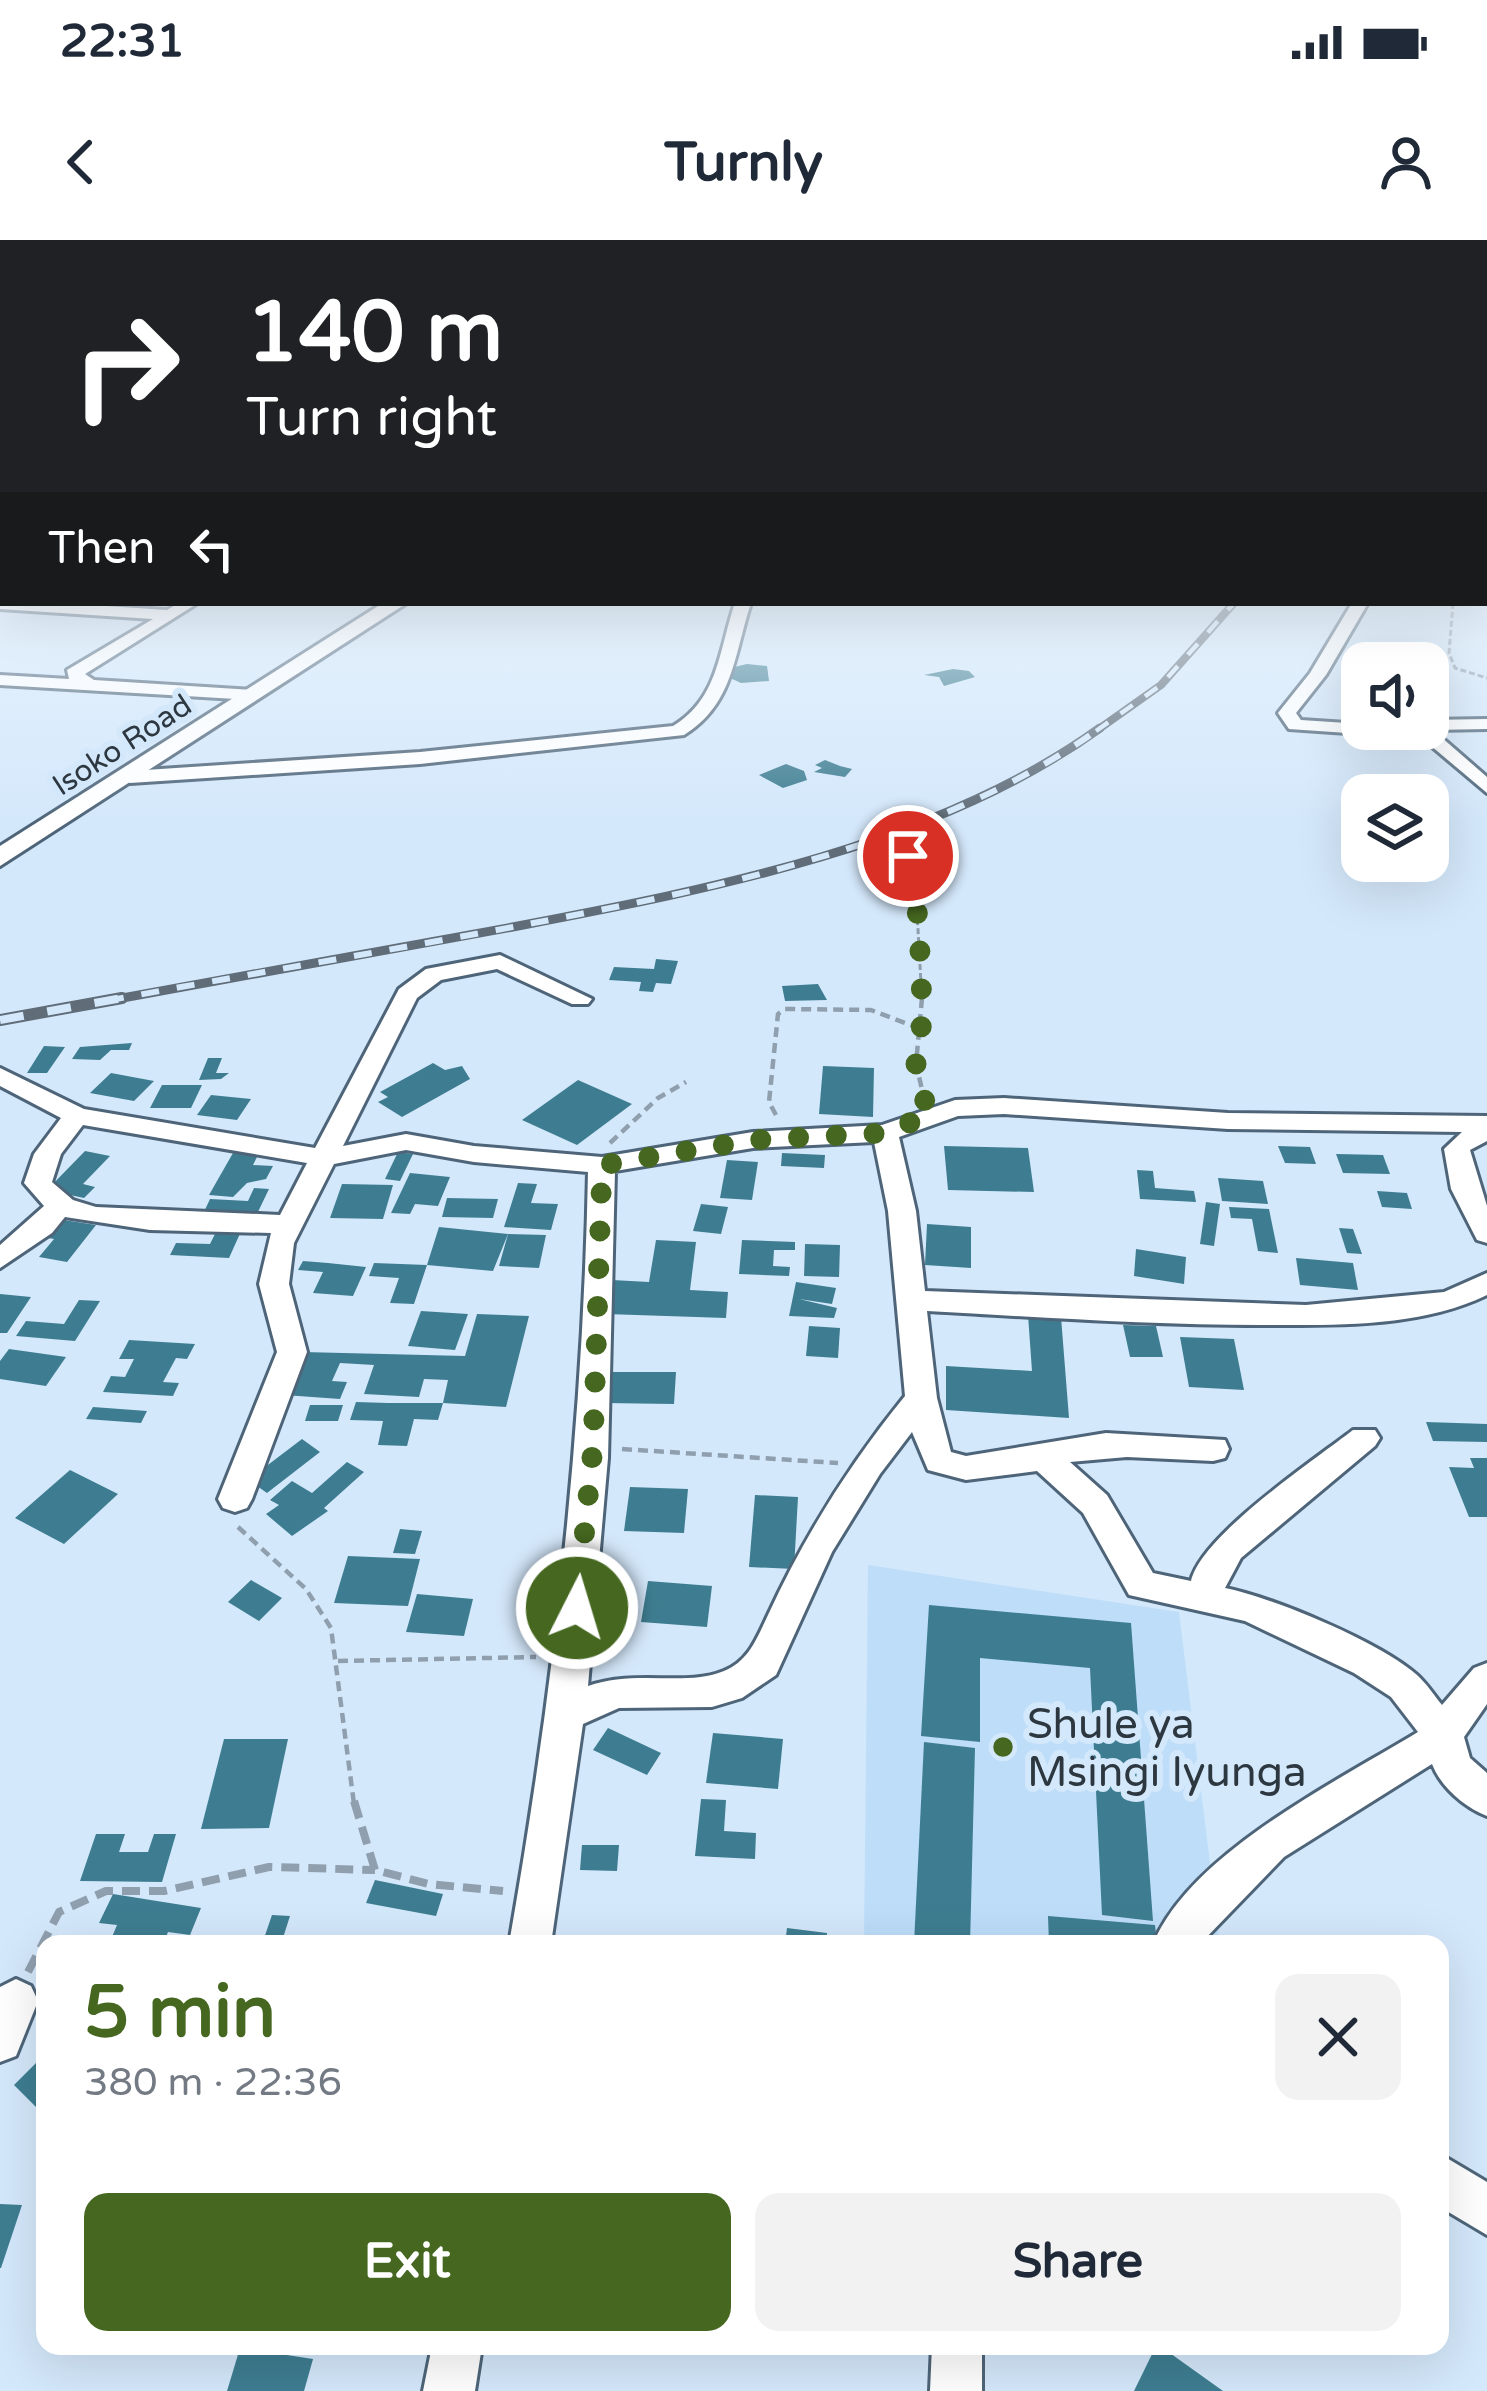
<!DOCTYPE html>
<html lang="en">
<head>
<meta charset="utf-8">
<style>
	body { margin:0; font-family:"Varela Round",sans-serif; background:#f2f2f3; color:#1f2937; height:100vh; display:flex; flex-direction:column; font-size:45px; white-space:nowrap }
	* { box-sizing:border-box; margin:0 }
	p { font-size:39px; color:#747a83 }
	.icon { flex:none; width:66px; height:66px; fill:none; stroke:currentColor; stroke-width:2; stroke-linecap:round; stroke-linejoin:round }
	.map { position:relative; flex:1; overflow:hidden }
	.panel { position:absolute; left:36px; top:1695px; width:1413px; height:420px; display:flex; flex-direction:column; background:#fff; border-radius:24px; box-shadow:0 12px 48px #0002 }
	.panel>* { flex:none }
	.hud { position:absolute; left:0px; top:0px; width:1488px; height:366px; box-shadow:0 12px 48px #0002; background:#202124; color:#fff; overflow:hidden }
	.tools { position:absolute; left:1341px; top:402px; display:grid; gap:24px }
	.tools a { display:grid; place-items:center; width:108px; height:108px; border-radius:24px; background:#fff; box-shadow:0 12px 48px #0002; font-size:60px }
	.pin { position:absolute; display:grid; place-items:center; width:102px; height:102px; color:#fff; margin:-51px; border:6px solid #fff; border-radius:50%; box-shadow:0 3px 12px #0007 }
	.me { position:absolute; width:132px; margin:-66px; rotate:5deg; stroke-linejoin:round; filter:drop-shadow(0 0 9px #0008) }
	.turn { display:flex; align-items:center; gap:42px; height:252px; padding:0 48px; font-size:54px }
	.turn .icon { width:156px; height:156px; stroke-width:2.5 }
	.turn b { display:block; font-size:84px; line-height:102px }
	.then { display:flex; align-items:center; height:114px; padding:0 48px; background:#0003; gap:24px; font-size:45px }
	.round { display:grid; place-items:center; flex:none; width:126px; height:126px; border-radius:24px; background:#f2f2f3 }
	.summary { display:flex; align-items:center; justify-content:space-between; height:204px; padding:0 48px }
	h1 { font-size:72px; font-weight:700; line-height:90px; color:#45671f }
	.action { display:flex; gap:24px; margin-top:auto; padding:24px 48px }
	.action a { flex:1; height:138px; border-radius:24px; background:#45671f; color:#fff; font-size:48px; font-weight:700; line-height:138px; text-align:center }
	.action a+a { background:#f2f2f3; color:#1f2937 }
	.status { display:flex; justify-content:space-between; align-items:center; height:84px; padding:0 60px; background:#fff; direction:ltr }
	.status svg { height:33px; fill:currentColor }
	header { display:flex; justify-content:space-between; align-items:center; height:156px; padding:0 48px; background:#fff; font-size:54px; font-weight:700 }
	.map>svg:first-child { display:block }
	.built { fill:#bdddf9 }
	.building { fill:#3e7d91 }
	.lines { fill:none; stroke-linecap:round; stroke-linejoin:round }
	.minor-casing { stroke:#4e6579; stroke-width:6 }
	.tertiary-casing { stroke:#4e6579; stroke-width:6 }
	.path-far2 { stroke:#909fae; stroke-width:3; stroke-dasharray:6 3; stroke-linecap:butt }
	.path-far1 { stroke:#909fae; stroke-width:4.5; stroke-dasharray:10 6; stroke-linecap:butt }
	.path { stroke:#909fae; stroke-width:8; stroke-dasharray:18 9; stroke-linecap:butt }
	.minor { fill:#fff; fill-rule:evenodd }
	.tertiary { fill:#fff; fill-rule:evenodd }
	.rail-far2-casing { stroke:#606d79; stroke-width:8 }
	.rail-far1-casing { stroke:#606d79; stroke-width:9 }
	.rail-casing { stroke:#606d79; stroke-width:12 }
	.rail-far2 { stroke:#d4e8fb; stroke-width:4.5; stroke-dasharray:15; stroke-linecap:butt }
	.rail-far1 { stroke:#d4e8fb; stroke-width:6; stroke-dasharray:18; stroke-linecap:butt }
	.rail { stroke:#d4e8fb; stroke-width:8; stroke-dasharray:24; stroke-linecap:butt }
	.route { stroke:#45671f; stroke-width:21; stroke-dasharray:0 37.8 }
	.poi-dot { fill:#45671f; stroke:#d4e8fb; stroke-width:4.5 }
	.labels { text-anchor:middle; stroke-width:12; stroke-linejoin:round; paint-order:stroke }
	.far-street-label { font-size:30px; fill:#2d3740; stroke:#d4e8fb }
	.near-poi-label { font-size:42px; fill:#2d3740; stroke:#d4e8fb; text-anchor:start }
</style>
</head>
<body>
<div class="status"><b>22:31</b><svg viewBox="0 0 49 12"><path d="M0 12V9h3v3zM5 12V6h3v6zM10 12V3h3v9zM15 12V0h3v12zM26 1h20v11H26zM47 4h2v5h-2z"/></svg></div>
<header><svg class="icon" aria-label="back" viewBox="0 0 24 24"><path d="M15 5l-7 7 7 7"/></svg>Turnly<svg class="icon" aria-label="person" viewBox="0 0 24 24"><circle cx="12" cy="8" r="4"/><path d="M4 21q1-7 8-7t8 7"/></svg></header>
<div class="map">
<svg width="1487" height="2151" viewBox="0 0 1487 2151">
	<rect width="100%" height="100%" fill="#d4e8fb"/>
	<!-- built -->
	<polygon class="built" points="868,1325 1179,1372 1220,1704 864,1704"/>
	<!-- building -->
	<g class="building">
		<polygon points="747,424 767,426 769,441 741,443 730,438 730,428"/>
		<polygon points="953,429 969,431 975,437 944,446 939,437 924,435"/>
		<polygon points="825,520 840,526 852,529 845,537 814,532 822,528 815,525"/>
		<polygon points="786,524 804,531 807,540 783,548 759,535"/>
		<polygon points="656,719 678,721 671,744 656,743 653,752 639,751 641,742 609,740 614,727 654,729"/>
		<polygon points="818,744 827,760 785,761 782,746"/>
		<polygon points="132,803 129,810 111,810 100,820 72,819 80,807"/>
		<polygon points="44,806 65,807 47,833 27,833"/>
		<polygon points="208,818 222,818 216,833 229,833 221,839 199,840"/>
		<polygon points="433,823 445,830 462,826 470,839 402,877 378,862 388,857 380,852"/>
		<polygon points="823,826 874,828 873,877 819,874"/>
		<polygon points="111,833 154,841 134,861 90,853"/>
		<polygon points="578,840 632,864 577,905 522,880"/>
		<polygon points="162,845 202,845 191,868 150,868"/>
		<polygon points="211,855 251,859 237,880 197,875"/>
		<polygon points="944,906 1028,908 1034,952 948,950"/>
		<polygon points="1278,906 1310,907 1316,924 1285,923"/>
		<polygon points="85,911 110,916 83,944 95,947 84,958 47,950"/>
		<polygon points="398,912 413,914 400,941 385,939"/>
		<polygon points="233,913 258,915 253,925 273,926 266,939 247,943 233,957 209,955"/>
		<polygon points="782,913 825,915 824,928 781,926"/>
		<polygon points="1336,914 1383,915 1390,934 1343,933"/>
		<polygon points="727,920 758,922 752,960 720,958"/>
		<polygon points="1137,930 1153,931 1155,948 1194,951 1196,962 1140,959"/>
		<polygon points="410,933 450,937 438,966 415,964 410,974 391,973"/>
		<polygon points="1218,938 1263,941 1268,964 1222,961"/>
		<polygon points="518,943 537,944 531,963 558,964 551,990 504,987"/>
		<polygon points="342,944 393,945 383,979 330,978"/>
		<polygon points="254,948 269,949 256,976 203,974 210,959 248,961"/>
		<polygon points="1377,951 1407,953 1412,969 1382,967"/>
		<polygon points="447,958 498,959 493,978 442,977"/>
		<polygon points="1206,962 1220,964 1214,1006 1200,1004"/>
		<polygon points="701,964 728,967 721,994 693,991"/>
		<polygon points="1229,967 1269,969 1278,1013 1258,1011 1252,979 1231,978"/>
		<polygon points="57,979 96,985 67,1022 39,1017 54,999 42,997"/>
		<polygon points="927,984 971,987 971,1028 925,1025"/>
		<polygon points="219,986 243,987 229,1018 170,1015 176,1003 210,1004"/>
		<polygon points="439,987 508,994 493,1031 427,1025 414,1064 390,1063 399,1038 369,1036 374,1023 427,1025"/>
		<polygon points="1339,988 1353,989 1362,1014 1347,1013"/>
		<polygon points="508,994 546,995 539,1028 499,1026"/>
		<polygon points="656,1000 696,1002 690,1050 728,1052 726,1078 606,1074 612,1040 649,1042"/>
		<polygon points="742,1000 795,1002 795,1010 774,1010 773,1026 790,1027 789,1036 739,1034"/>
		<polygon points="805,1004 840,1005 839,1037 804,1036"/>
		<polygon points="1136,1009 1186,1017 1184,1044 1134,1036"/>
		<polygon points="1296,1018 1353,1023 1358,1050 1300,1045"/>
		<polygon points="303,1021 328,1023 366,1027 353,1056 313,1053 323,1032 298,1030"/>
		<polygon points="796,1042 836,1048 832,1064 799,1059 837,1068 834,1078 789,1076"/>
		<polygon points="0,1054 31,1057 7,1093 0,1093"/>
		<polygon points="79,1060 100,1061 75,1101 16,1096 26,1081 64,1084"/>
		<polygon points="421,1071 468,1074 455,1110 408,1106"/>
		<polygon points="477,1074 529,1076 506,1167 443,1163 448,1140 424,1139 419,1157 364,1154 374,1125 340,1123 332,1141 347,1142 340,1159 284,1155 303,1112 465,1116"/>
		<polygon points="1028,1075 1061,1077 1069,1178 946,1170 946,1126 1032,1131"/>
		<polygon points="1123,1085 1156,1086 1163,1117 1130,1117"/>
		<polygon points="809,1086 840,1088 838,1118 806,1116"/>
		<polygon points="1180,1097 1234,1099 1244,1150 1189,1147"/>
		<polygon points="129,1100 195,1104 187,1119 176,1118 163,1142 179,1143 173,1156 103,1152 111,1136 125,1137 134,1119 119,1119"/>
		<polygon points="9,1109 66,1117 46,1146 0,1139 0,1121"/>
		<polygon points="608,1132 676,1132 674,1164 604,1163"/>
		<polygon points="356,1162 388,1163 443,1163 438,1180 414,1179 407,1206 378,1205 383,1181 350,1180"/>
		<polygon points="310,1165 343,1165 338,1181 305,1181"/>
		<polygon points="93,1167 147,1171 141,1183 86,1179"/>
		<polygon points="1426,1182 1487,1184 1487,1202 1433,1201"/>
		<polygon points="302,1199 320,1212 267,1253 248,1240"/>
		<polygon points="1470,1218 1487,1218 1487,1277 1469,1277 1449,1227 1474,1228"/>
		<polygon points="347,1222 364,1232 324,1268 328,1271 292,1296 266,1274 279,1265 270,1260 292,1241 312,1253"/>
		<polygon points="70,1230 118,1254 64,1304 15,1278"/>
		<polygon points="630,1247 688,1249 684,1293 624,1291"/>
		<polygon points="755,1255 798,1257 794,1329 749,1327"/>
		<polygon points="400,1289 422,1291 415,1314 393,1313"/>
		<polygon points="348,1316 420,1319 408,1366 334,1363"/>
		<polygon points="251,1340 282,1358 259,1381 228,1362"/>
		<polygon points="648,1341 712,1346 707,1387 641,1382"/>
		<polygon points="417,1354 473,1359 464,1396 406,1392"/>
		<polygon points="929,1365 1131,1383 1153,1681 1102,1675 1090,1428 980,1418 980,1502 921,1496"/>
		<polygon points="608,1488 661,1513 647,1535 593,1510"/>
		<polygon points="713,1493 783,1499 778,1549 706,1543"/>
		<polygon points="224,1499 288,1499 269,1588 201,1589"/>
		<polygon points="924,1502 975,1508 970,1704 914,1704"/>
		<polygon points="701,1559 726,1560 724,1591 756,1593 755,1619 695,1616"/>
		<polygon points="96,1594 125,1594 119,1612 148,1612 154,1594 176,1594 162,1642 80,1641"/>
		<polygon points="582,1605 619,1605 617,1631 580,1630"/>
		<polygon points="375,1640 443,1654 436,1676 366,1663"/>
		<polygon points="113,1654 201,1668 190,1695 168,1692 163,1704 109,1704 117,1685 99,1683"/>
		<polygon points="272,1675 290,1676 281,1704 262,1704"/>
		<polygon points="1048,1676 1155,1685 1157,1704 1049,1704"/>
		<polygon points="787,1688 827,1693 826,1704 785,1704"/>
		<polygon points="45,1814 45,1862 38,1869 14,1845"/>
		<polygon points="0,1964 22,1965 1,2028 0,2028"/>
		<polygon points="1156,2106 1160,2106 1223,2151 1134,2151"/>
		<polygon points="240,2108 313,2119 304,2151 227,2151"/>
	</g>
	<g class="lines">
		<!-- minor casing -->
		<g class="minor-casing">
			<g id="minor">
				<rect x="0" y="302" width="3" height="8"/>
				<polygon points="0,359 167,370 179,363 198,363 85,434 94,440 253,450 262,455 253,460 0,445 0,435 69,439 67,430 153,379 0,369"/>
				<path d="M735,363H751C734,414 734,464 684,495L420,524L130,543L120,537L130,531L420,512L673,486C719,459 719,409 735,363Z"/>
				<polygon points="1352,363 1368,363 1326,435 1296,473 1301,480 1362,484 1362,489 1371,489 1362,494 1289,489 1278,473 1310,433"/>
				<polygon points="1487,479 1487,489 1433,490 1487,537 1487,553 1411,489 1428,489 1428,480"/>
				<path d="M500,715L592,759L588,764H572L497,729L441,740L417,758L343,906L406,894L474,906L602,917L753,892L882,885L955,860L1004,858L1228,873L1487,876V901L1470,910L1487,966V1003L1477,1000L1451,949L1444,909L1462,892L1228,889L1004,874L958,876L899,897L916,971L925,1051L1306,1065L1444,1052L1487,1033V1055C1419,1088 1335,1085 1260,1085C1149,1085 1038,1077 927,1071L937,1158L951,1212L966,1216L1106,1193L1225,1200L1229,1209L1225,1218L1213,1221L1127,1217L1070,1222L1107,1255L1153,1333L1191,1341C1202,1295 1313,1221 1353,1190H1375L1380,1198L1375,1206L1241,1318L1225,1348C1274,1358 1380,1402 1417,1435C1426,1443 1434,1455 1442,1465L1474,1428L1487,1423V1464L1464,1497L1470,1518L1487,1533V1576C1464,1567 1441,1547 1432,1524L1284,1617L1200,1704H1153C1191,1613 1336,1542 1418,1492L1391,1457L1354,1433L1245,1381L1129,1355L1083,1273L1037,1231L966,1240L928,1230L912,1192L880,1234L832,1312L776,1435L742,1458L712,1467L619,1468L583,1484L551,1704H509C554,1448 583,1192 588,932L474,922L406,910L334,924L294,1003L289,1044L307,1112L252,1259L247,1268L235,1272L223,1268L218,1259L277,1112L259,1044L271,993L150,990L65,977L52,993L0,1028V1005L44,966L24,943L34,914L61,878L0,846V828L84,869L315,908L399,749L426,729ZM83,885L307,923L280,975L96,967L73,960L52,942L61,914ZM874,902L888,971L905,1156C849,1225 805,1295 768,1375C757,1398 749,1421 724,1431C686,1447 635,1429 588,1446L608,1218L615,931L753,908Z"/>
				<polygon points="16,1739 31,1746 38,1761 16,1816 0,1822 0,1747"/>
				<polygon points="1440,1914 1487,1942 1487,1995 1440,1967"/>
				<polygon points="432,2106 482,2106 475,2151 423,2151"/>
				<polygon points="932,2106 982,2106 982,2151 930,2151"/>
			</g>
		</g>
		<!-- tertiary casing -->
		<g class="tertiary-casing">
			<polygon id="tertiary" points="383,363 407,363 0,626 0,606"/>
		</g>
		<!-- path-far2 -->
		<g class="path-far2">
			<polyline points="1453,363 1449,413 1455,428 1487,438"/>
			<polyline points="1378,364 1408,363"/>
			<polyline points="907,617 917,672 922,761"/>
		</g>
		<!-- path-far1 -->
		<g class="path-far1">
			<polyline points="922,758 916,824 924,858"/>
			<polyline points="776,875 769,862 778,774 785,769 871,770 921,789"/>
			<polyline points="610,903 658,858 686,842"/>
			<polyline points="622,1209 838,1223"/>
			<polyline points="238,1287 306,1349 331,1388 354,1564"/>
			<polyline points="338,1421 536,1417"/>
		</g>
		<!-- path -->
		<g class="path">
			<polyline points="354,1561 375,1630 429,1644 503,1651"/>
			<polyline points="28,1732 59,1672 106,1651 164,1651 269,1627 375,1630"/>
		</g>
		<!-- minor -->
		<use href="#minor" class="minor"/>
		<!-- tertiary -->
		<use href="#tertiary" class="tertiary"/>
		<!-- rail-far2 casing -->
		<g class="rail-far2-casing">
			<polyline id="rail-far2" points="1096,491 1161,445 1234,363"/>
		</g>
		<!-- rail-far1 casing -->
		<g class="rail-far1-casing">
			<path id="rail-far1" d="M106,761C243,735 381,712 518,686C712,649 938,605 1100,488"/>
		</g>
		<!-- rail casing -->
		<g class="rail-casing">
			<polyline id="rail" points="0,780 122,758"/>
		</g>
		<!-- rail-far2 -->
		<use href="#rail-far2" class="rail-far2"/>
		<!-- rail-far1 -->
		<use href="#rail-far1" class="rail-far1"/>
		<!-- rail -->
		<use href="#rail" class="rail"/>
	</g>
	<!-- sky -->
	<linearGradient id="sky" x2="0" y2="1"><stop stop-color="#6dabcb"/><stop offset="0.48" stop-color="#ecf5fd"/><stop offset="1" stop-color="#ecf5fd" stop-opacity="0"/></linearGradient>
	<rect width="1487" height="583" fill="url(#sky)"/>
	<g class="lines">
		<!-- route -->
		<path class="route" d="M577,1368L593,1207L602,925L753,900L885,893L931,874C903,817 923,819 922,766C920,716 920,664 908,616"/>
	</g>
	<!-- markers -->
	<circle class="poi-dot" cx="1003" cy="1507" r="12"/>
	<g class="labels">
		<!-- far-street labels -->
		<g class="far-street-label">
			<text transform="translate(122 505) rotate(-33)" y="10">Isoko Road</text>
		</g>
		<!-- near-poi labels -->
		<g class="near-poi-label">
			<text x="1027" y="1498">Shule ya<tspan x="1027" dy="48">Msingi Iyunga</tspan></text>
		</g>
	</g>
</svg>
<div class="tools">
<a><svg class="icon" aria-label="sound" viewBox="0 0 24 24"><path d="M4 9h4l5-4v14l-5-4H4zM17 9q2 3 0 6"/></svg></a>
<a><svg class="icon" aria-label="layers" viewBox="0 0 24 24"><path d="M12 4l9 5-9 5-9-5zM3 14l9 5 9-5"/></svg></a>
</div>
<div class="pin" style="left:908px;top:616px;background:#d93025"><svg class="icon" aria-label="arrive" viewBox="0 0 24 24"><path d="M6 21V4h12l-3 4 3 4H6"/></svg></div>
<svg class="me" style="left:577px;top:1368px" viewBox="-20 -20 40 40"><circle r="17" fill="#45671f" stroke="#fff" stroke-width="3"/><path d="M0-11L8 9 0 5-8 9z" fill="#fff"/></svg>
<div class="hud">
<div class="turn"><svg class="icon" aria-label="right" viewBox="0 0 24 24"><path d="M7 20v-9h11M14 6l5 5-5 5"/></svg><div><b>140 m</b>Turn right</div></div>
<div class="then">Then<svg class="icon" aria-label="left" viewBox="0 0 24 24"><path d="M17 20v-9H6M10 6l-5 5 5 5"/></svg></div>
</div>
<section class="panel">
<div class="summary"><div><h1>5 min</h1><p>380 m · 22:36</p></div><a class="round"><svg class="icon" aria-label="close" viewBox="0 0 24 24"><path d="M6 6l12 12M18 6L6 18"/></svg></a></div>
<div class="action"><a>Exit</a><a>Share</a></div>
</section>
</div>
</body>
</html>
